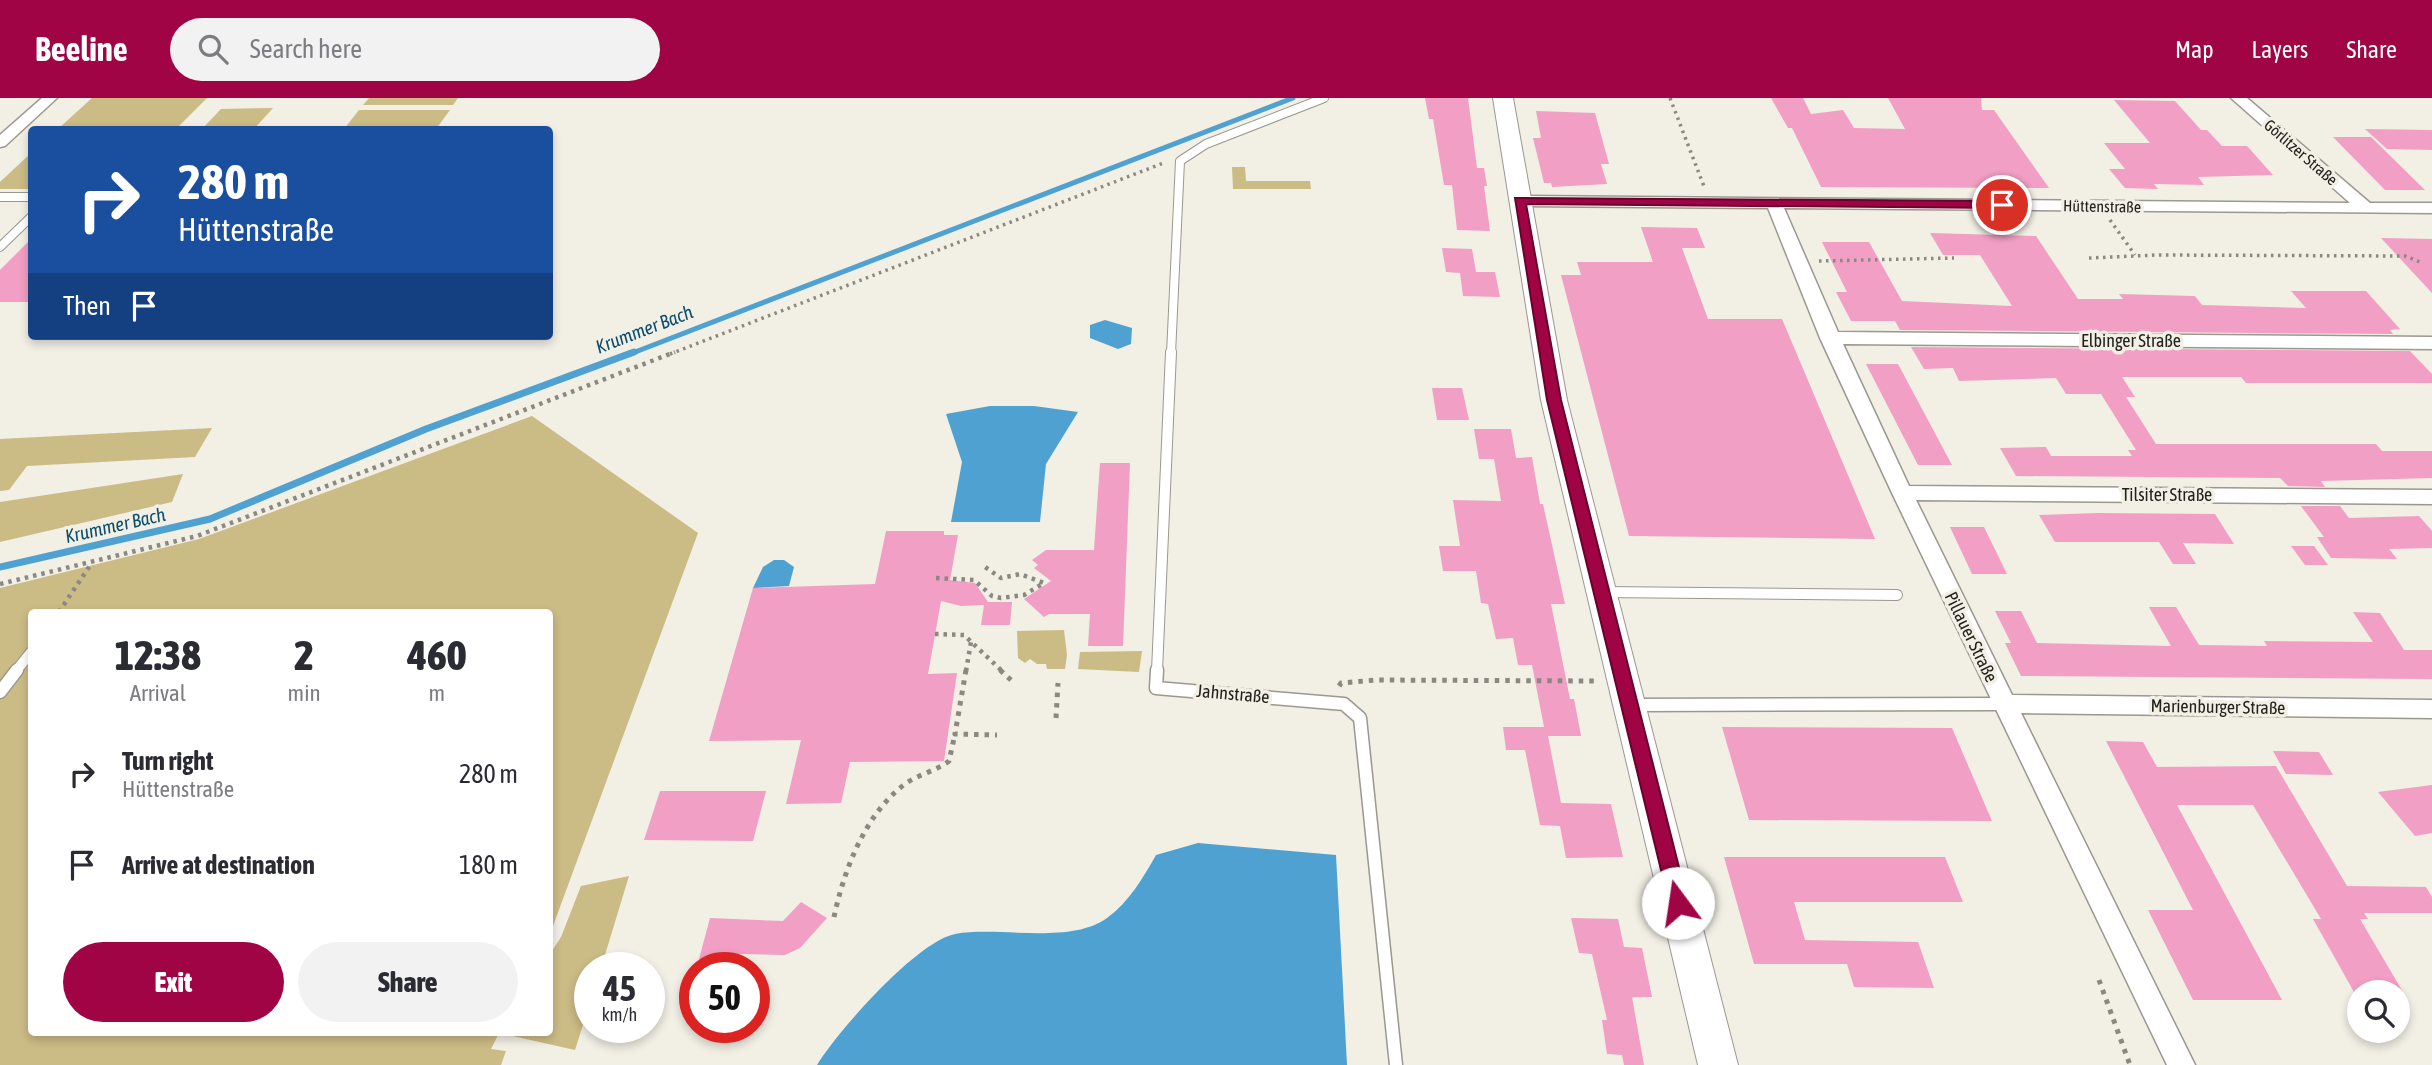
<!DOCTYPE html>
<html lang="en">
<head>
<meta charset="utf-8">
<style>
	body { margin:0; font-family:"Asap Condensed",sans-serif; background:#f2f2f3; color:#2b2b33; height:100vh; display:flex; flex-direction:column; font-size:26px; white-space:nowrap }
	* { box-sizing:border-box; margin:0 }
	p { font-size:23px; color:#7c7c81 }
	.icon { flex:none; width:38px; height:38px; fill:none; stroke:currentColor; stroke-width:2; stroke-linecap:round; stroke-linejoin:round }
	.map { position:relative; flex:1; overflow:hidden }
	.details { position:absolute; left:28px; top:511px; width:525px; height:427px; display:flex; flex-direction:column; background:#fff; border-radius:7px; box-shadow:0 4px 10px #0003 }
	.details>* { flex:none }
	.banner { position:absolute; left:28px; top:28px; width:525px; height:214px; border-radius:7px; box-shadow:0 4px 10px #0003; background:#1a4fa0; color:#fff; overflow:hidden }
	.tools { position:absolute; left:2347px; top:882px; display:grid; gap:14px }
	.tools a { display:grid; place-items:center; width:63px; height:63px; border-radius:50%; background:#fff; box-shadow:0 4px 10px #0003; font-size:35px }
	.speed { position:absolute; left:574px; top:854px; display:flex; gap:14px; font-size:35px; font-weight:700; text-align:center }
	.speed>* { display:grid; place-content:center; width:91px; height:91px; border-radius:50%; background:#fff; box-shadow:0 4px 10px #0003; line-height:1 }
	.speed small { font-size:18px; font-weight:400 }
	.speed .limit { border:10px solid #d22; background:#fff; color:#111 }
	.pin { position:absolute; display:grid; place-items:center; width:60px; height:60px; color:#fff; margin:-30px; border:4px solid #fff; border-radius:50%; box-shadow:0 2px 7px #0007 }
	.me { position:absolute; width:77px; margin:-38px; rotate:346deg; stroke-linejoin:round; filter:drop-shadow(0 0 5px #0008) }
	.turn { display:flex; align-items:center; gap:24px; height:147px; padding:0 35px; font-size:32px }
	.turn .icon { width:91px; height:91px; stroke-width:2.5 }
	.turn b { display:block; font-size:49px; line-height:60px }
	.then { display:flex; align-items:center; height:66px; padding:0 35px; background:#0003; gap:14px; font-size:26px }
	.eta { display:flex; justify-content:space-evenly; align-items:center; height:119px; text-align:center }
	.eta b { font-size:42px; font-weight:800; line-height:49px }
	.action { display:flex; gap:14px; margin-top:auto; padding:14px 35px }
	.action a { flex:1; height:80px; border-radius:42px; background:#a00444; color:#fff; font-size:28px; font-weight:800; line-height:80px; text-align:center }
	.action a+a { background:#f2f2f3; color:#2b2b33 }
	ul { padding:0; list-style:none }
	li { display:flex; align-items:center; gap:21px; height:91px; padding:0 35px }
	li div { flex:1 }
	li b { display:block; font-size:26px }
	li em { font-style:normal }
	header { display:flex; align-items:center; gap:42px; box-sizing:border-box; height:98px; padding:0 35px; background:#a00444; color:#fff }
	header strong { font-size:33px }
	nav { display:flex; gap:38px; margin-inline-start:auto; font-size:24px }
	.search { width:490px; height:63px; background:#f2f2f3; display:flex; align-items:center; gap:18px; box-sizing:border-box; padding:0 24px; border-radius:38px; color:#7c7c81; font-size:26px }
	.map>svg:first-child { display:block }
	.green { fill:#cbbb85 }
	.water { fill:#4fa1d1 }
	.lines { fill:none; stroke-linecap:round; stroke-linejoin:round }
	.stream-far1 { stroke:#4fa1d1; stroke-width:5 }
	.stream { stroke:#4fa1d1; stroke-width:7 }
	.building { fill:#f19fc4 }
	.lane-far2-casing { stroke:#9b988f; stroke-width:10 }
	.lane-far1-casing { stroke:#9b988f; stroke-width:12 }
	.lane-casing { stroke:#9b988f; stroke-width:15 }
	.street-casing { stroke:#9b988f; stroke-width:3 }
	.secondary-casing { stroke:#9b988f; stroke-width:2 }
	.path-far2 { stroke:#8a8881; stroke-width:3.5; stroke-dasharray:2.5 4.5; stroke-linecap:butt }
	.path-far1 { stroke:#8a8881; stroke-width:4.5; stroke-dasharray:3.5 5; stroke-linecap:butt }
	.path { stroke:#8a8881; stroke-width:5; stroke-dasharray:4.5 6; stroke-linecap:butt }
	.lane-far2 { stroke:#fff; stroke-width:8 }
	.lane-far1 { stroke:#fff; stroke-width:10 }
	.lane { stroke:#fff; stroke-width:12 }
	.street { fill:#fff; fill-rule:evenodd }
	.secondary { fill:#fff; fill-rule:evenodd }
	.route { fill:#a00444; stroke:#68032c; stroke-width:2 }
	.labels { text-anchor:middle; stroke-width:7; stroke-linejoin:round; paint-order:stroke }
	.far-street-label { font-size:16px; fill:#22211d; stroke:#f2efe5 }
	.street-label { font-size:18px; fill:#22211d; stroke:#f2efe5 }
	.water-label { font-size:19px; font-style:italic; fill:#0a4d6e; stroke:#f2efe5 }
</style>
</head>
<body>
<header>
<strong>Beeline</strong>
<div class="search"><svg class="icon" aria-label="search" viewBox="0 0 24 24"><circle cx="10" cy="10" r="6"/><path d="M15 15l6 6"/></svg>Search here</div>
<nav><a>Map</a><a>Layers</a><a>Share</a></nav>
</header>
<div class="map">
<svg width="2432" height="967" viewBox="0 0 2432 967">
	<rect width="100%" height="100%" fill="#f2efe5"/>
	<!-- green -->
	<g class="green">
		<polygon points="92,0 207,0 176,31 58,31"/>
		<polygon points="369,0 458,0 453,7 363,7"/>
		<polygon points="273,10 254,31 202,31 221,11"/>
		<polygon points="359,12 450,12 436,31 344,31"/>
		<polygon points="31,55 31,91 0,91 0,84"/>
		<polygon points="1232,69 1245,69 1246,83 1310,83 1311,91 1233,91"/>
		<polygon points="532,318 698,435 550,836 550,514 32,514 32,934 499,935 491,951 506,953 501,967 0,967 0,490 199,441"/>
		<polygon points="212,330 195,359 27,368 9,392 0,393 0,341"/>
		<polygon points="183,376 172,404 0,444 0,404"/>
		<polygon points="1064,532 1067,557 1065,571 1047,571 1046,566 1037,566 1030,561 1025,565 1018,560 1017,533"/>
		<polygon points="1142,553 1139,574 1078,571 1080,554"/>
		<polygon points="629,778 601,870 590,870 590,905 575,952 504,936 550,934 550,856 561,839 581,788"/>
	</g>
	<!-- water -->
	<g class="water">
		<polygon points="1105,222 1132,230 1131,246 1118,251 1090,240 1090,227"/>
		<polygon points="990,308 1034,308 1078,314 1046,366 1040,424 951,424 962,364 946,316"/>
		<polygon points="774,462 784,462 794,469 789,488 753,490 763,469"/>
		<path d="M1198,745L1336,757L1347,967H817C838,933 916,844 955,836C999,828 1070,847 1107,820C1129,804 1143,780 1156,757Z"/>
	</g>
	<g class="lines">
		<!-- stream-far1 -->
		<polyline class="stream-far1" points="630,256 1293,0"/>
		<!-- stream -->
		<polyline class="stream" points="0,469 210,421 426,331 634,254"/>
	</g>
	<!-- building -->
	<g class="building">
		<polygon points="1425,0 1468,0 1477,70 1484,70 1487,88 1484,88 1490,133 1457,132 1452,87 1444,87 1433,21 1429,21"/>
		<polygon points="1771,0 1803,0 1811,16 1843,12 1854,30 1905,31 1888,0 1981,0 1982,12 1994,12 2049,90 1821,89 1792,30 1788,30"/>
		<polygon points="2114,2 2175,3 2201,32 2207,32 2222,48 2247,48 2273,77 2198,79 2204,87 2154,86 2158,91 2125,90 2109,71 2125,71 2104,45 2150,45"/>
		<polygon points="1536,13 1595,15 1609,66 1601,66 1607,86 1552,89 1551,85 1544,85 1533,40 1541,40"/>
		<polygon points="2365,31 2432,32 2432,52 2387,51"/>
		<polygon points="2333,39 2371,39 2425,92 2385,92"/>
		<polygon points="1641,129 1697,130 1705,150 1682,150 1708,221 1782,221 1875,441 1629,438 1561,177 1581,177 1577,164 1653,164"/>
		<polygon points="1930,135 2036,138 2078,201 2123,201 2119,196 2195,198 2202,207 2306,210 2291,193 2366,193 2400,231 2390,232 2393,236 1900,232 1895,223 1851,223 1836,194 1847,194 1822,144 1869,144 1902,203 2012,208 1980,157 1943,157"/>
		<polygon points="32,140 32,204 0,204 0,172"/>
		<polygon points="2381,140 2432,141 2432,195"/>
		<polygon points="1442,150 1472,151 1476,174 1495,174 1500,199 1463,198 1460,175 1446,174"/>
		<polygon points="1911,249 2410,253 2432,276 2432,285 2246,285 2241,279 2122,279 2135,299 2126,299 2156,346 2376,346 2382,353 2432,353 2432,380 2321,383 2325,389 2288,388 2280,380 2016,378 2000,350 2046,349 2051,358 2132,358 2128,352 2136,352 2101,296 2066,296 2056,280 1959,283 1953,270 1924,271"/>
		<polygon points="1866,266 1898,266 1952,367 1918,367"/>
		<polygon points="1432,290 1462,290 1469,322 1437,322"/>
		<polygon points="1474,331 1511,331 1516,360 1532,359 1540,406 1543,406 1565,506 1551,506 1570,601 1574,601 1581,638 1548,638 1561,705 1611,706 1623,759 1566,760 1560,728 1540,727 1525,652 1506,652 1503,629 1544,629 1532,567 1518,567 1513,540 1496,541 1488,506 1481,505 1476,473 1443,473 1439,448 1460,448 1453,402 1501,403 1494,361 1479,361"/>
		<polygon points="1100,365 1130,365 1123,548 1088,548 1090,516 1049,516 1044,519 1024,501 1051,483 1034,470 1038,467 1032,462 1046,452 1094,452"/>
		<polygon points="2301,408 2340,408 2349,420 2419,418 2432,433 2432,450 2389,451 2397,461 2331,460 2317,439 2324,439"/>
		<polygon points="2098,415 2215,416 2234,446 2183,445 2196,466 2173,466 2159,444 2055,444 2039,417"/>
		<polygon points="1950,429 1984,429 2007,476 1972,476"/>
		<polygon points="886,433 944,433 944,437 958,437 950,482 975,485 988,504 1012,504 1010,527 981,527 984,507 961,508 941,503 928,576 957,575 944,663 850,664 841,705 786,706 801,642 709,643 753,490 875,486"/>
		<polygon points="2291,448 2314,448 2328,467 2305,467"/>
		<polygon points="2149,509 2176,509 2199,547 2267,548 2264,543 2373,544 2353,514 2380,515 2404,552 2432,552 2432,581 2021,578 2005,545 2011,545 1995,513 2021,513 2037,545 2171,548"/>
		<polygon points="1722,629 1952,630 1992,723 1749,722"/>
		<polygon points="2106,643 2143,644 2157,669 2276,668 2347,788 2426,789 2432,799 2432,815 2364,815 2368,821 2360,821 2403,894 2354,894 2313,821 2321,821 2253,707 2177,707 2282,902 2193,902 2148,812 2193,812"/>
		<polygon points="2273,653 2319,654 2333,677 2286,676"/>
		<polygon points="2432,687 2432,735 2415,738 2378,694"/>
		<polygon points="660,693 766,693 753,743 644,742"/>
		<polygon points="1724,759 1945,759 1963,804 1794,804 1805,842 1918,844 1934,890 1854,889 1847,866 1754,866"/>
		<polygon points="801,804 827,820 800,850 785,857 739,856 737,865 699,861 710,820 783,823"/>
		<polygon points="1571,820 1618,821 1624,849 1642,850 1652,899 1632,899 1644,967 1624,967 1622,957 1607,956 1602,922 1607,922 1592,856 1579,855"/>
	</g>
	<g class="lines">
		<!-- lane-far2 casing -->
		<g class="lane-far2-casing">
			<g id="lane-far2">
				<polyline points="0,99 32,99"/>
				<polyline points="0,149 32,118"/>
				<polyline points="1171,256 1180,63 1206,46 1324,0"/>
			</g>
		</g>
		<!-- lane-far1 casing -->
		<g class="lane-far1-casing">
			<g id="lane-far1">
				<polyline points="1602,494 1897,497"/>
				<polyline points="16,573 32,553"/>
				<polyline points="1157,573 1171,254"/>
			</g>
		</g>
		<!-- lane casing -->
		<g class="lane-casing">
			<g id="lane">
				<polyline points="1157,572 1156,590 1344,606 1360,620 1396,967"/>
				<polyline points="0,594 17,572"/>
				<polyline points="1632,607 2003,606"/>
			</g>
		</g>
		<!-- street casing -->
		<g class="street-casing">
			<g id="street">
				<polygon points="42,0 57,0 5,48 0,49 0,37"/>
				<polygon points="2231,0 2247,0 2370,105 2432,105 2432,115 1784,110 1838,234 2432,239 2432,251 1843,246 1909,388 2432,392 2432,406 1916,402 2012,597 2432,602 2432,620 2021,615 2195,967 2167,967 1892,395 1820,240 1768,110 1519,108 1511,103 1519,98 2350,105"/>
			</g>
		</g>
		<!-- secondary casing -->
		<g class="secondary-casing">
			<polygon id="secondary" points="1493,0 1513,0 1567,302 1738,967 1698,967 1541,302"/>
		</g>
		<!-- path-far2 -->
		<g class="path-far2">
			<polyline points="1670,0 1705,91"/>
			<polyline points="2110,122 2135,157"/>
			<polyline points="2089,160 2157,157 2405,158 2420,164"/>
			<polyline points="1819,163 1954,160"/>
			<polyline points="670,256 1166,64"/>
		</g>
		<!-- path-far1 -->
		<g class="path-far1">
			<polyline points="936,480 974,482 992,498 1001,500 1024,497 1044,485 1020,476 1001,480 982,467"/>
			<polyline points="0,486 197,438 675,254"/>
			<polyline points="59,514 91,466"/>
			<polyline points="935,536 964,537 1002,573"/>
			<polyline points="966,573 971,544"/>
		</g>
		<!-- path -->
		<g class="path">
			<polyline points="966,572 955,636 997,637"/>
			<polyline points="1000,572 1011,582"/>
			<polyline points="1339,588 1341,585 1376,582 1598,583"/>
			<polyline points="1056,620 1058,585"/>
			<path d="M834,819C844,772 865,716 905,686C919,676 936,673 949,663L955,636"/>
			<polyline points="2099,882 2130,967"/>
		</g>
		<!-- lane-far2 -->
		<use href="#lane-far2" class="lane-far2"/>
		<!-- lane-far1 -->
		<use href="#lane-far1" class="lane-far1"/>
		<!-- lane -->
		<use href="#lane" class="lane"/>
		<!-- street -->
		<use href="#street" class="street"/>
		<!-- secondary -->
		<use href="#secondary" class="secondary"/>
	</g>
	<!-- route -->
	<polygon class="route" points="1515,100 2002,103 2008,107 2002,110 1526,106 1561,302 1688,805 1685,812 1678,814 1671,812 1669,805 1547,302"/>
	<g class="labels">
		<!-- far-street labels -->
		<g class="far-street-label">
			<text transform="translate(2301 54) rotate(41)" y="6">Görlitzer Straße</text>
			<text transform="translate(2102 108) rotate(1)" y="6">Hüttenstraße</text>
		</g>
		<!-- street labels -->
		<g class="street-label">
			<text x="2131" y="249">Elbinger Straße</text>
			<text x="2167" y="403">Tilsiter Straße</text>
			<text transform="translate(1971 539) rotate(64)" y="6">Pillauer Straße</text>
			<text transform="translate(1233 596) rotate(5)" y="6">Jahnstraße</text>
			<text transform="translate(2218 609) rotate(1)" y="6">Marienburger Straße</text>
		</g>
		<!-- water labels -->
		<g class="water-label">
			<text transform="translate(644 231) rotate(-21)" y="7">Krummer Bach</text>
			<text transform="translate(115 427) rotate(-13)" y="7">Krummer Bach</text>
		</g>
	</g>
</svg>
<div class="tools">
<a><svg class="icon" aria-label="search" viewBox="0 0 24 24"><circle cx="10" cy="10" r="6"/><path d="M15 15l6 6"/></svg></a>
</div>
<div class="speed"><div>45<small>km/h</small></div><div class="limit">50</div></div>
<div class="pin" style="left:2002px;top:107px;background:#d93025"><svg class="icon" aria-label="arrive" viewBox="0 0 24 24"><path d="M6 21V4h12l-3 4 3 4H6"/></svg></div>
<svg class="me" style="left:1678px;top:805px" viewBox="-20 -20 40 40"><circle r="19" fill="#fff"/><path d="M0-13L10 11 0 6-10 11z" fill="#a00444"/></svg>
<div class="banner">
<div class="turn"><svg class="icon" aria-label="right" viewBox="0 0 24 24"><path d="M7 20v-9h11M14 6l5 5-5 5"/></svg><div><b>280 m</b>Hüttenstraße</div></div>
<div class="then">Then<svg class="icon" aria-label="arrive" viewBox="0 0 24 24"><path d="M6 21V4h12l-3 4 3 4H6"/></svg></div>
</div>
<section class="details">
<div class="eta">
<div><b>12:38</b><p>Arrival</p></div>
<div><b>2</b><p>min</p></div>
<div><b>460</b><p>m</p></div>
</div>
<ul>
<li><svg class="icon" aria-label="right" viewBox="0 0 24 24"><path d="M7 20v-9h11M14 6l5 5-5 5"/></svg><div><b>Turn right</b><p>Hüttenstraße</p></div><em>280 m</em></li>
<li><svg class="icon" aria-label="arrive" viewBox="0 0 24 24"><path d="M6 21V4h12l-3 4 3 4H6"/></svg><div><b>Arrive at destination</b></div><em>180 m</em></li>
</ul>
<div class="action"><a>Exit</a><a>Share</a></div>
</section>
</div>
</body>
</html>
